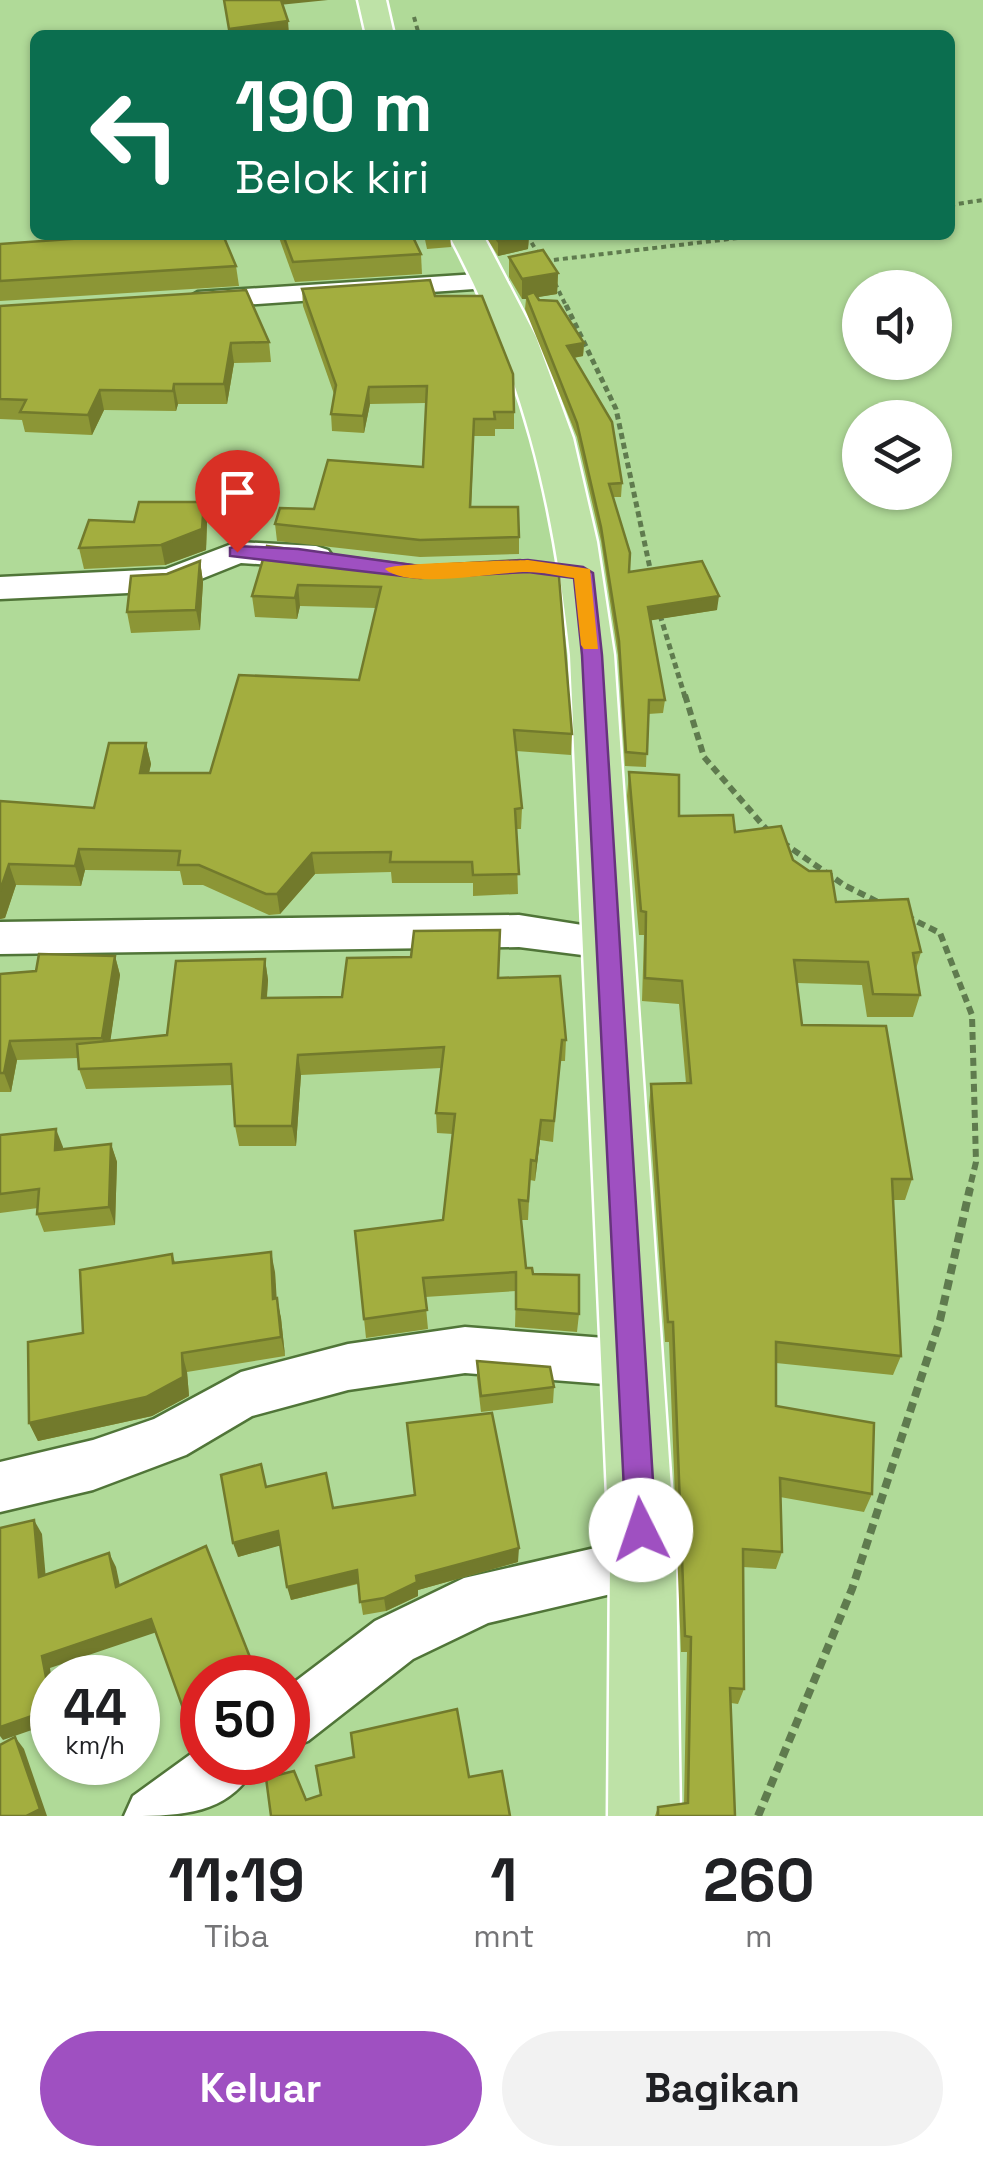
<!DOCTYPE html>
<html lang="id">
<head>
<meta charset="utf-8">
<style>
	body { margin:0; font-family:"Space Grotesk",sans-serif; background:#f2f2f2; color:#202124; height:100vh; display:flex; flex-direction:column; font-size:38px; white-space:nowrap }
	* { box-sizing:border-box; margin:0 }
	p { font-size:32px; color:#757577 }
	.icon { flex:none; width:55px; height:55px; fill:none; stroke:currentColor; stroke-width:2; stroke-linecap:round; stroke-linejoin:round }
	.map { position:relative; height:1816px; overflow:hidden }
	.panel { display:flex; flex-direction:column; background:#fff; flex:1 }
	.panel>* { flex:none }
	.banner { position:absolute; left:30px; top:30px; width:925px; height:210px; border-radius:15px; box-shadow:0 2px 8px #0004; background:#0b6e4f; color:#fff; overflow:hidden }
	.fabs { position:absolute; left:842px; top:270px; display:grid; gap:20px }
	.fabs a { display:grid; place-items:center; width:110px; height:110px; border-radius:50%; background:#fff; box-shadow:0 2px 8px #0004; font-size:50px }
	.speed { position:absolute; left:30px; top:1655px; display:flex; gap:20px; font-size:50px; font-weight:700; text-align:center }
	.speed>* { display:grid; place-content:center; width:130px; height:130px; border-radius:50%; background:#fff; box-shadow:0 2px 8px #0004; line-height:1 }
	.speed small { font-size:25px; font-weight:400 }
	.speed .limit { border:15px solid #d22; background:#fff; color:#111 }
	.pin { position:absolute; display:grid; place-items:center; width:85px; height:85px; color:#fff; margin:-102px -42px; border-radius:50% 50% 50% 0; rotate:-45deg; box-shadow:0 0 10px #0007 }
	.pin .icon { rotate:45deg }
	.me { position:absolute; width:110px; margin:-55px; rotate:356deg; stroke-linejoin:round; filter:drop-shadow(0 0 8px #0008) }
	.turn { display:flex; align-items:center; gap:35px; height:210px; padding:0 40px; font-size:45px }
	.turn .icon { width:130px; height:130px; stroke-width:2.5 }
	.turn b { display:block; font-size:70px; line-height:85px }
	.eta { display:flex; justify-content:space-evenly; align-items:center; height:170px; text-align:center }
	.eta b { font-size:60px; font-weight:600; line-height:70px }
	.action { display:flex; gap:20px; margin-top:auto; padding:20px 40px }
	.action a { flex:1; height:115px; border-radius:60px; background:#9f50c1; color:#fff; font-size:40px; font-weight:600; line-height:115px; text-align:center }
	.action a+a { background:#f2f2f2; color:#202124 }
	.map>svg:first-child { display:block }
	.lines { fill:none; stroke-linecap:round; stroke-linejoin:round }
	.minor-casing { stroke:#507538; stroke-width:5 }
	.major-casing { stroke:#fff; stroke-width:5 }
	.path-far3 { stroke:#5f7b4e; stroke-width:4; stroke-dasharray:5 4; stroke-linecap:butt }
	.path-far2 { stroke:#5f7b4e; stroke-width:5; stroke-dasharray:6 4; stroke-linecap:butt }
	.path-far1 { stroke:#5f7b4e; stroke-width:6; stroke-dasharray:8 5; stroke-linecap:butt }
	.path { stroke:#5f7b4e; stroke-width:8; stroke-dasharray:10 6; stroke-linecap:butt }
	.minor { fill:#fff; fill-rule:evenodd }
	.major { fill:#bee2a7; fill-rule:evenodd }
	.wall { fill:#8c9636 }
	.shaded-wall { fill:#727a2c }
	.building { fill:#a3ae3f; stroke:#727a2c; stroke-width:2.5 }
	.route { fill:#9f50c1; stroke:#67347d; stroke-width:2.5 }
	.slow { fill:#f59e0b }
</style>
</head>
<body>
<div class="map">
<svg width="983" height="1816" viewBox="0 0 983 1816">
	<rect width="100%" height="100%" fill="#b0da98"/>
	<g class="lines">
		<!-- minor casing -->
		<g class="minor-casing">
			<g id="minor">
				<polygon points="493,273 507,281 503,287 198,308 184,300 198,292"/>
				<polygon points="237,542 316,546 328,550 333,557 328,564 316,568 241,563 171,591 0,599 0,577 166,569"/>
				<polygon points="519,915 620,931 626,942 620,953 606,958 519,947 0,954 0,922"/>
				<polygon points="465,1327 630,1340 647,1347 654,1363 647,1379 630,1386 465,1373 348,1390 252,1416 186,1455 93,1490 0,1512 0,1462 93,1440 154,1419 241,1372 348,1344"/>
				<polygon points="643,1537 662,1544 669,1563 662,1582 488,1623 413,1659 308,1741 288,1749 288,1687 375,1621 464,1578"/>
				<path d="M202,1746V1762H257C232,1816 179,1816 124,1816L133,1796Z"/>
			</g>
		</g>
		<!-- major casing -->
		<g class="major-casing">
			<g id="major">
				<polygon points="358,0 386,0 394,35 366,35"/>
				<path d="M449,235H483L536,337L573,438L597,542L614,655L676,1563L680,1816H608L610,1563L570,655C553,500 523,373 449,235Z"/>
			</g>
		</g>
		<!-- path-far3 -->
		<g class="path-far3">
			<polyline points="414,17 419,35"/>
			<polyline points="950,205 983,200"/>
			<polyline points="527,235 539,255"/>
			<polyline points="545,261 763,235"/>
			<polyline points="555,283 567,308"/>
		</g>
		<!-- path-far2 -->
		<g class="path-far2">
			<polyline points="566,305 616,409 651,573"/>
			<polyline points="660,615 685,697"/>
		</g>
		<!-- path-far1 -->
		<g class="path-far1">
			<polyline points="685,695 704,757 768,831"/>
			<polyline points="782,842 844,885 882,904"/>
			<polyline points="906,916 940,933 972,1015 976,1162 969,1191"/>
		</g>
		<!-- path -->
		<polyline class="path" points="758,1816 852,1589 940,1320 970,1188"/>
		<!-- minor -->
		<use href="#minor" class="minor"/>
		<!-- major -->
		<use href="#major" class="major"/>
	</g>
	<!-- wall -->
	<g class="wall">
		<polygon points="278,235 412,235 421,254 422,274 295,282"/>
		<polygon points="424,235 450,235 451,247 427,249"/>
		<polygon points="485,235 529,235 528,249 498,256"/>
		<polygon points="0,244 236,266 239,286 0,301"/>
		<polygon points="509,257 558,273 557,294 537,297 584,343 583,356 574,358 622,483 621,497 613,497 629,572 717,610 651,620 665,700 663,713 648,714 646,767 625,766 618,655 601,541 577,437 525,309 526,299 522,299 509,277"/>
		<polygon points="302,289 435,296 514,412 514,429 495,429 495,436 474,436 471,507 519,537 519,554 420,557 277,541 275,524 423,467 426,403 370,404 364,433 332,431 331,414 334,394 303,306"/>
		<polygon points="0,306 269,342 271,362 234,363 227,404 178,404 176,411 104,410 92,435 25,432 22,420 0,419"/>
		<polygon points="204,502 207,523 206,550 165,565 84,569 79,548 134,522"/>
		<polygon points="267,546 419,566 572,734 571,755 516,751 522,808 521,829 516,829 518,894 473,896 473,883 392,883 391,872 315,874 280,914 269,915 203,885 183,885 180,871 85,870 81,886 16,885 5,918 0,919 0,801 94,808 146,743 151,764 149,773 210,773 359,680 376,608 300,606 297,619 255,617 252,596"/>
		<polygon points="200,561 203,582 200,630 131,633 127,612 167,574"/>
		<polygon points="629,772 679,816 735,832 793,860 836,902 921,952 916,969 920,995 913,1017 867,1017 862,985 797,983 802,1025 912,1179 905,1200 893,1200 901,1356 893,1375 776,1363 776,1406 872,1494 864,1512 780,1497 782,1552 776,1569 743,1567 744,1689 738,1704 731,1703 735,1816 655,1816 658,1807 684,1804 687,1652 681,1652 669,1342 665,1342 649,1106 651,1084 686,1083 679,1004 642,1001 644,935 639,935 627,796"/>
		<polygon points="115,956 120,975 110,1041 167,1035 265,959 268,980 267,998 342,997 499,978 566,1040 565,1061 560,1061 553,1142 540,1140 535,1181 530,1180 528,1220 521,1220 526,1268 579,1314 577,1332 515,1327 516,1291 425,1297 428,1329 366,1338 355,1231 443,1220 453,1134 437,1133 436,1113 441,1068 301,1075 296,1146 239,1146 235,1126 232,1085 86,1089 79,1069 78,1058 17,1060 11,1092 0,1092 0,974 36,971"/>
		<polygon points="0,1135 63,1147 63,1150 111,1144 117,1162 115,1225 44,1232 37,1214 38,1208 0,1213"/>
		<polygon points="172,1254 175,1262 275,1272 276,1298 281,1318 285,1356 187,1372 189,1396 152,1416 38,1441 29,1423 83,1333"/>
		<polygon points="477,1361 554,1387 553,1403 481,1412 477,1378"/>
		<polygon points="267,1487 333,1508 518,1562 418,1590 418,1596 386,1611 363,1615 358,1584 291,1600 280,1545 238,1557"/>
	</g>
	<!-- shaded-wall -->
	<g class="shaded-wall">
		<polygon points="279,0 328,0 279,5"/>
		<polygon points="288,21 289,34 229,35 229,29"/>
		<polygon points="529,235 528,249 498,256 498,241"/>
		<polygon points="558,273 557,294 527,299 526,295 526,299 522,299 522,279"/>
		<polygon points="231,343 234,363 227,404 224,384"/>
		<polygon points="584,343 583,356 566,359 567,346"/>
		<polygon points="174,384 178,404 176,411 173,391"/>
		<polygon points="369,387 370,404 364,433 363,416"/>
		<polygon points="100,390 104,410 92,435 88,415"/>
		<polygon points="204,502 207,523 206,550 165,565 161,545"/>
		<polygon points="200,561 203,582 200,630 196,610"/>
		<polygon points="298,585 300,606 297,619 295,598"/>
		<polygon points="719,596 717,610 647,621 648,607"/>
		<polygon points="146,743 151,764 144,794 140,773"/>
		<polygon points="79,849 85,870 81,886 75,866"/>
		<polygon points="312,853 315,874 280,914 277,894"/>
		<polygon points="9,864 16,885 5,918 0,919 0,891"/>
		<polygon points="115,956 120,975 108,1057 102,1038"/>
		<polygon points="265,959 268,980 265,1019 262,998"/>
		<polygon points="10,1041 17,1060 11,1092 4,1073"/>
		<polygon points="298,1055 301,1075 296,1146 292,1126"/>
		<polygon points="541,1120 540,1140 535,1181 536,1161"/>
		<polygon points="56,1129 63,1147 62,1169 55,1150"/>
		<polygon points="111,1144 117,1162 115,1225 109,1207"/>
		<polygon points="271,1252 275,1272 278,1318 273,1299"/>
		<polygon points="277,1298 281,1318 285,1356 281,1337"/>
		<polygon points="182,1353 187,1372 189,1396 152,1416 38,1441 29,1423"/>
		<polygon points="34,1520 42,1534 47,1591 39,1577"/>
		<polygon points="278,1531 282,1545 238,1557 233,1543"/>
		<polygon points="519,1548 518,1562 418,1590 418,1596 386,1611 384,1598 416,1576"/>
		<polygon points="109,1553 116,1567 123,1600 116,1587"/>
		<polygon points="357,1570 359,1583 291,1600 287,1587"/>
		<polygon points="151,1619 157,1632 50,1668 52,1682 52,1723 3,1740 0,1736 0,1727 42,1656"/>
		<polygon points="202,1701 202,1716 189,1722 184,1711"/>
		<polygon points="15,1737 24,1749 47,1816 26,1816"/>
	</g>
	<!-- building -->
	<g class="building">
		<polygon points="224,0 281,0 288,21 229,29"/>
		<polygon points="127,235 223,235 236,266 0,281 0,244"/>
		<polygon points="283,235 412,235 421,254 293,262"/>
		<polygon points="494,235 527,235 498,241"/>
		<polygon points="543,250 558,273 522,279 509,257"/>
		<polygon points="430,280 435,296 482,296 513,374 514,412 494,412 495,419 474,419 470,507 518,507 519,537 420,540 275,524 280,508 314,509 328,460 423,467 427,386 369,387 363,416 331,414 336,385 302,289"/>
		<polygon points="246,290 269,342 231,343 224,384 174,384 173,391 100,390 88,415 20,412 26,400 0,399 0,306"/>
		<polygon points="534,292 539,300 557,301 584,343 567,346 612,422 622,483 609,484 630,553 629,572 702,561 719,596 648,607 665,700 649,700 647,754 626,752 619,641 601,527 577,423 526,295"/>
		<polygon points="139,502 204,502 202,529 161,545 79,548 89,520 134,522"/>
		<polygon points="267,546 419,566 520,560 558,565 572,734 514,730 522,808 515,809 519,874 473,875 472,862 390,862 391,852 312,853 277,894 266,894 199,865 178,865 180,851 79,849 75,866 9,864 0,891 0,801 94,808 109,743 146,743 140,773 210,773 239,675 359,680 381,587 298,585 295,598 252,596"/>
		<polygon points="200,561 196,610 127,612 131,576 167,574"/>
		<polygon points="629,772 679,775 679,816 733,815 735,832 781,826 793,860 809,871 831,871 836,902 908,899 921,952 913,953 920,995 873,994 868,962 794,960 802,1025 886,1026 912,1179 892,1179 901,1356 776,1342 776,1406 874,1423 872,1494 780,1478 782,1552 743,1549 744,1689 730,1688 735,1816 658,1816 658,1807 688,1803 691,1637 685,1636 673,1322 668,1322 651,1084 691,1083 682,981 645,978 646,912 641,911"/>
		<polygon points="500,930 498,978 560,976 566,1040 562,1040 554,1121 541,1120 536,1161 531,1160 528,1201 519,1200 526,1268 532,1268 533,1274 579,1275 579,1314 516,1309 516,1272 423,1278 427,1310 364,1319 355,1231 443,1220 455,1114 436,1113 444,1047 298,1055 292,1126 235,1126 231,1064 79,1069 77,1044 167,1035 176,961 265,959 262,998 342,997 347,958 411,957 414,931"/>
		<polygon points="39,954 115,956 102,1038 10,1041 4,1073 0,1073 0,974 36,971"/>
		<polygon points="56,1129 55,1150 111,1144 109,1207 37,1214 39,1189 0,1194 0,1135"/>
		<polygon points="271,1252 273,1299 277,1298 281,1337 182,1353 183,1377 146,1397 29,1423 28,1342 83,1333 80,1270 172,1254 173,1263"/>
		<polygon points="477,1361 550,1367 554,1387 481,1396"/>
		<polygon points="492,1413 519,1548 416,1576 417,1582 384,1598 360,1602 357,1570 287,1587 278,1531 233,1543 221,1475 261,1464 266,1487 326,1473 333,1508 415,1495 407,1423"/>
		<polygon points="34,1520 39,1577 109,1553 116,1587 206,1546 257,1675 252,1678 202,1678 202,1701 184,1711 151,1619 42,1656 52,1709 0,1727 0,1528"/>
		<polygon points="457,1709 469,1777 502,1771 510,1816 271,1816 266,1778 294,1771 306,1800 321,1795 316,1766 354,1757 351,1733"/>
		<polygon points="15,1737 40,1809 26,1816 0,1816 0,1745"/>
	</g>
	<!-- route -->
	<polygon class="route" points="237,546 298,549 420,566 528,560 583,567 593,573 602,655 656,1530 652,1540 641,1545 631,1540 626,1530 582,655 574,578 528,572 420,578 230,556 230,548"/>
	<!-- slow -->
	<path class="slow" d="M528,560L590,569L598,649H584L581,645L574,578C559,576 542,572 527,572C494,572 409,590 385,569C391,563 508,561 528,560Z"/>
</svg>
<div class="fabs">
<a><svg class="icon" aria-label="sound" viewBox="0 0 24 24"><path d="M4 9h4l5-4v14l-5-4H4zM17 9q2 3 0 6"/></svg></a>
<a><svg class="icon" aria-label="layers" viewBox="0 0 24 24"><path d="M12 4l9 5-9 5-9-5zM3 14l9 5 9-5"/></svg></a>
</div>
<div class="speed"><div>44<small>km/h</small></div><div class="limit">50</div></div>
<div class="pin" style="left:237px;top:552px;background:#d93025"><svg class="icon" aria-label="arrive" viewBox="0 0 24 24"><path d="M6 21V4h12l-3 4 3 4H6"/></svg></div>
<svg class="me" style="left:641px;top:1530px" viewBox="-20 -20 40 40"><circle r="19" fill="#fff"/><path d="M0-13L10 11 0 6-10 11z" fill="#9f50c1"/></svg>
<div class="banner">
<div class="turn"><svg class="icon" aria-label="left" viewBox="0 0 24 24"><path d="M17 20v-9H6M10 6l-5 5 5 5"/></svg><div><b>190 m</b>Belok kiri</div></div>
</div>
</div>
<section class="panel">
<div class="eta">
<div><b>11:19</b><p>Tiba</p></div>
<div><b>1</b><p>mnt</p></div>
<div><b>260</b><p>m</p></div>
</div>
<div class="action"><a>Keluar</a><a>Bagikan</a></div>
</section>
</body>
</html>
